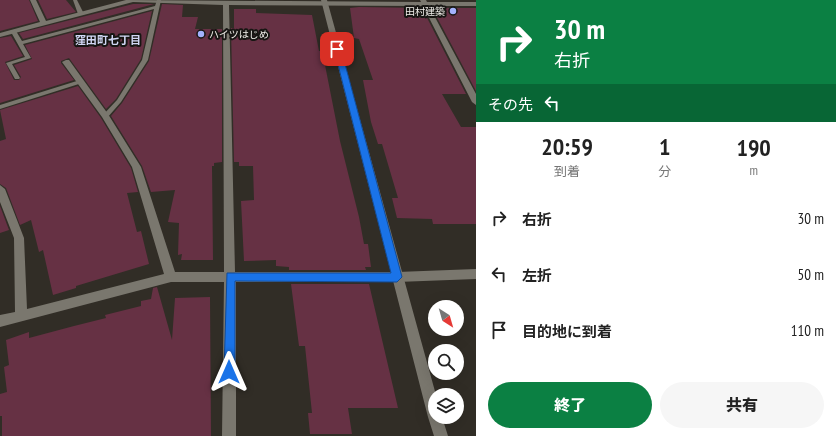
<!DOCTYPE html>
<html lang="ja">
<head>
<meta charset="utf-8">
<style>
	body { margin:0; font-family:"PT Sans Narrow","Noto Sans JP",sans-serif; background:#f6f6f6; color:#222; height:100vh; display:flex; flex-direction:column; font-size:15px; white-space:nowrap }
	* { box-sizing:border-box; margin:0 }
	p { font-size:13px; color:#767676 }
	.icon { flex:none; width:22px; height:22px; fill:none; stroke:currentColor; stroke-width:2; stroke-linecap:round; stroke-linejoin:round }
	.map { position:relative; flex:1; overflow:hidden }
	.drawer { display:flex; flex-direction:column; background:#fff; width:360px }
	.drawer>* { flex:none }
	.guide { background:#0b8043; color:#fff; overflow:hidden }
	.needle { width:26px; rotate:143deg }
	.tools { position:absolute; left:428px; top:300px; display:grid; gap:8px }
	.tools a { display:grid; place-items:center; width:36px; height:36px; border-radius:50%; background:#fff; box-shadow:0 4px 16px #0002; font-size:20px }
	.pin { position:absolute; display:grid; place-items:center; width:34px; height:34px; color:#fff; margin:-17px; border-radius:8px; box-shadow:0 2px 6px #0006 }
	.me { position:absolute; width:44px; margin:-22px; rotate:0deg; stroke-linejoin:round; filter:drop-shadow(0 0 3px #0008) }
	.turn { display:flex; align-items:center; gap:14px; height:84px; padding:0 12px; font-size:18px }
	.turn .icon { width:52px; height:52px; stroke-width:2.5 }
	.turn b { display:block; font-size:28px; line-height:34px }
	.then { display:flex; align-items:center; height:38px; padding:0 12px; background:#0003; gap:8px; font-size:15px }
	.eta { display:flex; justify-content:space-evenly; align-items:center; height:68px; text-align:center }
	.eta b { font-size:24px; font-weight:800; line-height:28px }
	.action { display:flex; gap:8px; margin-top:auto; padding:8px 12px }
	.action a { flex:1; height:46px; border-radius:24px; background:#0b8043; color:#fff; font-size:16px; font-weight:800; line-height:46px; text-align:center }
	.action a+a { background:#f6f6f6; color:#222 }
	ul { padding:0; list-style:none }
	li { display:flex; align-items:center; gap:12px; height:56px; padding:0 12px }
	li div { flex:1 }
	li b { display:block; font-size:15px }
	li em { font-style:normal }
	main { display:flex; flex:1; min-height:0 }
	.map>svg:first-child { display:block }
	.building { fill:#663144 }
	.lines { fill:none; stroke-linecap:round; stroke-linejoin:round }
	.service { fill:#7a776e; fill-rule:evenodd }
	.minor { fill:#7a776e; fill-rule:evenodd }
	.tertiary { fill:#7a776e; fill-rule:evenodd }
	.route { fill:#1a73e8; stroke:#114b97 }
	.poi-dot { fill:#a3b2fd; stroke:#171613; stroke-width:1.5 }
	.labels { text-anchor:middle; stroke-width:4; stroke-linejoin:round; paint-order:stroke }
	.far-poi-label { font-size:10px; fill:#f1efea; stroke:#171613; text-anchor:end }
	.far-neighbourhood-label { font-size:11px; font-weight:bold; fill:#d1d7f4; stroke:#171613 }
</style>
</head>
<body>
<main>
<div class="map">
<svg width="476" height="436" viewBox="0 0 476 436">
	<rect width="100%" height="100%" fill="#312d26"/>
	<!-- building -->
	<g class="building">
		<polygon points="0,0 29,0 38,21 0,31"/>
		<polygon points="38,0 66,0 76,12 47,19"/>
		<polygon points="133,4 154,4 23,39 19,33"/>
		<polygon points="162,4 183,5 182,17 198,17 195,29 222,29 222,162 214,163 214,166 212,166 213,260 181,260 182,254 178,255 179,223 168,222 175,190 151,192 142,166 111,116 122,103 149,61"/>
		<polygon points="359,7 422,8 466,94 442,94 461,127 476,127 476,224 433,224 432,219 397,218 392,198 398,198 382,144 378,144 371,122 363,80 373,80 359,39 354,38 350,8"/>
		<polygon points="432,8 476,8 476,91"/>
		<polygon points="234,9 256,9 256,13 312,15 319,51 321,51 324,60 340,141 359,217 364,244 368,244 371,267 365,267 366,270 289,270 289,267 276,266 276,260 244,261 241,201 254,200 253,166 239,166 239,162 234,162 231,28 234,28"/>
		<polygon points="152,11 141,59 116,99 106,109 69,58 61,61 61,63 74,80 0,103 0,38 11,36 23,56 5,62 14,80 19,80 21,77 14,65 32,59 25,45"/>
		<polygon points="78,86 101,118 131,168 138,192 127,193 137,232 141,231 149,264 76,286 76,288 53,295 43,250 39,252 31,220 20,225 6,188 0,184 0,141 6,139 0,110"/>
		<polygon points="0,206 9,230 0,233"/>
		<polygon points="291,284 369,284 398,408 348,408 352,434 310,434 308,413 312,413 305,346 299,346"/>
		<polygon points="157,287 172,340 175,298 210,297 211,436 2,436 2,416 0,416 0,394 7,392 4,367 9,365 6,340 29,332 29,338 74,326 106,318 105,315 141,306 141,301 151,299 153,288"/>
	</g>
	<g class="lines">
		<!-- service -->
		<g class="service">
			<polygon points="73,0 77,0 84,14 83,15 78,14"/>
			<polygon points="157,0 161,0 148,60 121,102 107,118 105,118 102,116 117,100 142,60 154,9 23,44 31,58 12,64 20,78 19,79 15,79 6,63 25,57 11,32 12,31 16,31 22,41 155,6"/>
			<polygon points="80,80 83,82 82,83 0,109 0,105"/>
		</g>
		<!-- minor -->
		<polygon class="minor" points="30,0 36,0 46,21 126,0 421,2 420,0 426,0 427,2 476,2 476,6 429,6 476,94 476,105 472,102 423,6 229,5 235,272 397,272 476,269 476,279 397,282 236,282 236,436 222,436 224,282 171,282 0,327 0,315 15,312 14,238 0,202 0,185 5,189 24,238 27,309 164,274 132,167 102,117 62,62 66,60 69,60 108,114 141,167 175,272 224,272 223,5 133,2 0,37 0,33 40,22"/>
		<!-- tertiary -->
		<polygon class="tertiary" points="321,0 327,0 436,395 435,417 442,417 448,436 434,436 428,417"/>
	</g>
	<!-- route -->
	<polygon class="route" points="337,47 341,49 402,277 397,282 235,281 235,372 233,376 229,378 225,376 224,372 227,273 391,273 334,49"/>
	<!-- markers -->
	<g class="poi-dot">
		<circle cx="453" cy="11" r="4"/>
		<circle cx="201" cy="34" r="4"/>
	</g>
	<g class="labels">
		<!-- far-poi labels -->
		<g class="far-poi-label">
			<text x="445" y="15">田村建築</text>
			<text x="209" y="38" text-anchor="start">ハイツはじめ</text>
		</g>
		<!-- far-neighbourhood labels -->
		<g class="far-neighbourhood-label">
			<text x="108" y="44">窪田町七丁目</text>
		</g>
	</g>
</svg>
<div class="tools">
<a><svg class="needle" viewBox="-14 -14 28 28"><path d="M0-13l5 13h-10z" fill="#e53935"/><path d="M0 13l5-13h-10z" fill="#767676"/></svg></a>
<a><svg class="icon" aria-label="search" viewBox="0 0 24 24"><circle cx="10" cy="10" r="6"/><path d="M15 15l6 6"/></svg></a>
<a><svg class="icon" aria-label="layers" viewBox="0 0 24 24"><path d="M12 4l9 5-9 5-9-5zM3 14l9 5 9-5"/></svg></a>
</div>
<div class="pin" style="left:337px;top:49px;background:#d93025"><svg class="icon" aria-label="arrive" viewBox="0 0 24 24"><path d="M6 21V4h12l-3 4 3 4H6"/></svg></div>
<svg class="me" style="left:229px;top:372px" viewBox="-20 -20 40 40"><path d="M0-17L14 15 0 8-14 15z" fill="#1a73e8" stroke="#fff" stroke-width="4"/></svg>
</div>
<section class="drawer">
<div class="guide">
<div class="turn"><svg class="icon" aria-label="right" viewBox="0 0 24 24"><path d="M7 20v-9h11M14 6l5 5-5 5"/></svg><div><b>30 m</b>右折</div></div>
<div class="then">その先<svg class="icon" aria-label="left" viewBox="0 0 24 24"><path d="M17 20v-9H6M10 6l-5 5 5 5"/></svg></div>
</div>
<div class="eta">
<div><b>20:59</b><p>到着</p></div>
<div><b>1</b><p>分</p></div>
<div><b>190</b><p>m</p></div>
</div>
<ul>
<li><svg class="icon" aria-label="right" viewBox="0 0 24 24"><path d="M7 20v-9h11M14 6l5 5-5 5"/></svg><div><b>右折</b></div><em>30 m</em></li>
<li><svg class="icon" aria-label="left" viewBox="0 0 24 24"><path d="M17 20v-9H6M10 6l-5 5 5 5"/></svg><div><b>左折</b></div><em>50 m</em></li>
<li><svg class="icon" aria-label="arrive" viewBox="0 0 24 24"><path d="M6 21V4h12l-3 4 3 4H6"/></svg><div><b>目的地に到着</b></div><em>110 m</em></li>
</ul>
<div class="action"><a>終了</a><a>共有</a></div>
</section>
</main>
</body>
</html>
